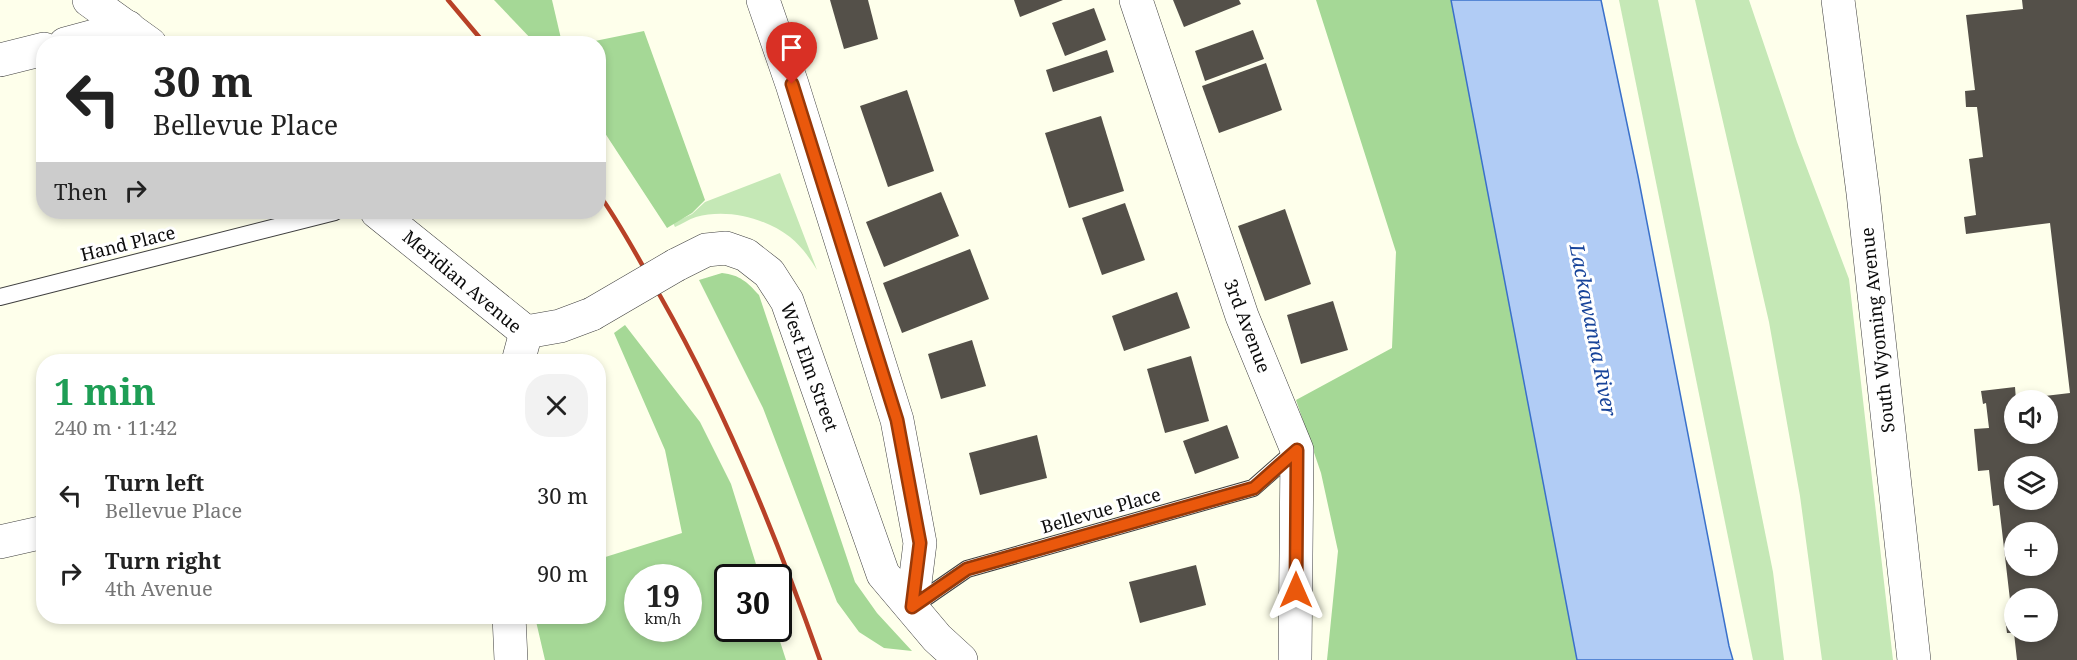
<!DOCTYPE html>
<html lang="en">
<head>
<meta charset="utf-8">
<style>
	body { margin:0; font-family:"Noto Serif",serif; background:#f2f2f2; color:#222; height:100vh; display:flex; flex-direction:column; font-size:22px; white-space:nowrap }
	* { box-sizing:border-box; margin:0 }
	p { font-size:20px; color:#767676 }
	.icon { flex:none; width:33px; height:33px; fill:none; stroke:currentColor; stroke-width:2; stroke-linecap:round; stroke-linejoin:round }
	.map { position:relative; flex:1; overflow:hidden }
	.panel { position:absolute; left:36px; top:354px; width:570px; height:270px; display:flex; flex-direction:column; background:#fff; border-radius:24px; box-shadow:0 3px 9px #0003 }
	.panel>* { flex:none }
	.banner { position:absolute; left:36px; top:36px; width:570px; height:183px; border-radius:24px; box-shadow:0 3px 9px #0003; background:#fff; color:#222; overflow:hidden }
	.tools { position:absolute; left:2004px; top:390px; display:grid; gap:12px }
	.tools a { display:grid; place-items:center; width:54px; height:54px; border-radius:50%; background:#fff; box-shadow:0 3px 9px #0003; font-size:30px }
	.speed { position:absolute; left:624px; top:564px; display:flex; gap:12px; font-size:30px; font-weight:700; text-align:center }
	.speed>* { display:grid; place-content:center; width:78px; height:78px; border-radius:50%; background:#fff; box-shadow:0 3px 9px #0003; line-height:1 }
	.speed small { font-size:15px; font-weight:400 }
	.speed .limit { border:3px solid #111; border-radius:9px; background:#fff; color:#111 }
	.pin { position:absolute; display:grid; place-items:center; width:51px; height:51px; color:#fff; margin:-62px -26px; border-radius:50% 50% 50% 0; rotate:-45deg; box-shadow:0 0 6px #0007 }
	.pin .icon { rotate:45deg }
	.me { position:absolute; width:66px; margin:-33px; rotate:0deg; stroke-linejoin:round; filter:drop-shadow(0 0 4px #0008) }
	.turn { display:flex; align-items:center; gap:21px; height:126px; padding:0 18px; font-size:27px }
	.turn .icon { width:78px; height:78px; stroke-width:2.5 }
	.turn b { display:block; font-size:42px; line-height:51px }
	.then { display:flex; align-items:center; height:57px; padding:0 18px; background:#0003; gap:12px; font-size:22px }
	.round { display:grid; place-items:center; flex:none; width:63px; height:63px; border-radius:24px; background:#f2f2f2 }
	.headline { display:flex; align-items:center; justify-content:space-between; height:102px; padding:0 18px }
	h1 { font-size:36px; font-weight:700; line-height:45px; color:#1e9e55 }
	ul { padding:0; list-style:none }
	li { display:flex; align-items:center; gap:18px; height:78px; padding:0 18px }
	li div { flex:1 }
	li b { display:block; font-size:22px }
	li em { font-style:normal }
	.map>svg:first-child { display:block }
	.green { fill:#c5e8b6 }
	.forest { fill:#a5d896; fill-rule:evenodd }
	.water { fill:#b1ccf5; stroke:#3a70ca; stroke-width:1.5 }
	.building { fill:#545049; fill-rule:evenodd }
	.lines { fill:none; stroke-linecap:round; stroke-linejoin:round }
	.lane-casing { stroke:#3f3f3f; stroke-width:18 }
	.street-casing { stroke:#3f3f3f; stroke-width:34 }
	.lane { stroke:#fff; stroke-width:16 }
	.street { stroke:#fff; stroke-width:33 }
	.rail { stroke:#b84127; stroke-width:4.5 }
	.street-bridge-casing { stroke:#3f3f3f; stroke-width:34; stroke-linecap:butt }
	.street-bridge { stroke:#fff; stroke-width:33 }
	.route-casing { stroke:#983908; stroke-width:15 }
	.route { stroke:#ea580c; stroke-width:10 }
	.labels { text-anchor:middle; stroke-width:6; stroke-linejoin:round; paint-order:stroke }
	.street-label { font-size:18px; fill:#0c0c0c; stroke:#fff }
	.water-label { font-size:20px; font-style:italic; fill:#18449a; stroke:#fff }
</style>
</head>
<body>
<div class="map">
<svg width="2077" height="660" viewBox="0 0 2077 660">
	<rect width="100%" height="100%" fill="#feffeb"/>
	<!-- green -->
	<g class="green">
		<polygon points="1619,0 1658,0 1773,572 1784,660 1753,660"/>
		<polygon points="1695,0 1749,0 1797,142 1849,279 1893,660 1822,660 1800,496 1769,322"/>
		<path d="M780,173L817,270C810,258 801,246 790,237C765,218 727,208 696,217C689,219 682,224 675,227L673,223L692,214L705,202Z"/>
	</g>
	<!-- forest -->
	<g class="forest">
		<polygon points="494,0 552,0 562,43 535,43"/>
		<polygon points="1316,0 1463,0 1581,660 1327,660 1338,551 1321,473 1296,400 1392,348 1396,252"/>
		<polygon points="644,31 705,200 692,213 667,228 599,124 598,44 585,43"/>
		<path d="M722,273C740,275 747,282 759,295L855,582L877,613L912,651L884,648L859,632L837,602L763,408L699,280Z"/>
		<path d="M625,325L700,422L731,484L760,577L728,578V628L776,629L786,660H545L535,617L598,616L599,559L682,533L665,450L614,333ZM638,578H688V628H638Z"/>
	</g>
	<!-- water -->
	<polygon class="water" points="1451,0 1601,0 1638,176 1729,646 1733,660 1577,660"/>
	<!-- building -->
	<g class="building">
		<polygon points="830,0 868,0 878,39 844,49"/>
		<polygon points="1014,0 1063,0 1020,17"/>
		<polygon points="1173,0 1239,0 1241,4 1184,27"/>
		<path d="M2022,0H2077V660H2017L2014,633H2007L2005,618L2012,617L1999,505L1993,506L1989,470L1978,471L1974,429L1989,428L1986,403L1983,404L1981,391L2015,387L2016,400H2014V434H2048V400L2020,399L2070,393L2050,223L1966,234L1964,217L1976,215L1969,159L1983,157L1977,107H1966L1965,91L1975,90L1966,15L2023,9ZM2014,466H2048V500H2014ZM2014,532H2048V566H2014ZM2014,598H2048V632H2014Z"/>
		<polygon points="1094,8 1106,40 1065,56 1052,23"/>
		<polygon points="1253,30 1264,59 1205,81 1195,51"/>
		<polygon points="1107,50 1114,72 1053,92 1046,70"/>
		<polygon points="1266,63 1282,110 1219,133 1202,86"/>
		<polygon points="907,90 934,171 888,187 860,106"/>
		<polygon points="1101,116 1124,191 1069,208 1045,133"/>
		<polygon points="941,192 959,236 884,267 866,222"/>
		<polygon points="1125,203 1145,260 1102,275 1082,218"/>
		<polygon points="1285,209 1311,284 1265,301 1238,226"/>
		<polygon points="970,249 989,299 902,333 883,283"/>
		<polygon points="1177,292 1190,328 1124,351 1112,316"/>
		<polygon points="1333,301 1348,350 1301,364 1287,315"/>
		<polygon points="972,340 986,386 941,399 928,354"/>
		<polygon points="1191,356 1209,421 1165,433 1147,369"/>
		<polygon points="1227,425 1239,458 1195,474 1183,441"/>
		<polygon points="1037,435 1047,478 980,495 969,453"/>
		<polygon points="1196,565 1206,605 1140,623 1129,582"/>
	</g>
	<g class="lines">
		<!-- lane casing -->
		<g class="lane-casing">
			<g id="lane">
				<polyline points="0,297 335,212"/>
				<polyline points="912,607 967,569 1253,488 1296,450"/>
			</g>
		</g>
		<!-- street casing -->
		<g class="street-casing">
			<g id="street">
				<polyline points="89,0 150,44"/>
				<polyline points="763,0 792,84 897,420 920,543 912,607"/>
				<polyline points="1136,0 1242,316 1297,450 1295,660"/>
				<polyline points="1838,0 1863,193 1914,660"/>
				<polyline points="65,44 128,27"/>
				<polyline points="0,60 44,49"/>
				<polyline points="377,212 526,332"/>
				<polyline points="676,265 706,250 726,248 746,255 769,273 787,301 883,574 937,638 961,660"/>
				<polyline points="526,332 560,326 592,314"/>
				<polyline points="518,362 526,332"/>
				<polyline points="0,542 44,532"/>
				<polyline points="509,616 511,660"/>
			</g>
		</g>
		<!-- lane -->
		<use href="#lane" class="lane"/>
		<!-- street -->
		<use href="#street" class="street"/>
		<!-- rail -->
		<g class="rail">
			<polyline points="448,0 485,44"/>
			<path d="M598,193C617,219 632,247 648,275C720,397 773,527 820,660"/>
		</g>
		<!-- street-bridge casing -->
		<g class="street-bridge-casing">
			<polyline id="street-bridge" points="592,314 676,265"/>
		</g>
		<!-- street-bridge -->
		<use href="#street-bridge" class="street-bridge"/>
	</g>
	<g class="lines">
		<!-- route casing -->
		<g class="route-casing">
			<polyline id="route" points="792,84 897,420 920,543 912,607 967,569 1254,488 1297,450 1296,590"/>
		</g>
		<!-- route -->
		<use href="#route" class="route"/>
	</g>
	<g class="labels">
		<!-- street labels -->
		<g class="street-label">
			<text transform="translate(128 244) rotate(-14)" y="6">Hand Place</text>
			<text transform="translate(462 282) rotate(40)" y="6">Meridian Avenue</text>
			<text transform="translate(1247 326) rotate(69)" y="6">3rd Avenue</text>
			<text transform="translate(1878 330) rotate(-96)" y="6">South Wyoming Avenue</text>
			<text transform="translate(809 367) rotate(70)" y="6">West Elm Street</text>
			<text transform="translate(1101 511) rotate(-16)" y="6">Bellevue Place</text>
		</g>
		<!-- water labels -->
		<g class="water-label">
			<text transform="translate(1593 330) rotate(79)" y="7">Lackawanna River</text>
		</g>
	</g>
</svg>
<div class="tools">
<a><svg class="icon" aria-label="sound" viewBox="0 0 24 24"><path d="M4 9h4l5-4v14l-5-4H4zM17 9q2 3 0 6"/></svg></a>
<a><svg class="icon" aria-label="layers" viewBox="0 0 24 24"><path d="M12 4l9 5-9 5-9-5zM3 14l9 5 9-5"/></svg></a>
<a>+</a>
<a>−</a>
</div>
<div class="speed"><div>19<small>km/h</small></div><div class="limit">30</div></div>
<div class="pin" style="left:792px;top:84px;background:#d93025"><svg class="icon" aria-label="arrive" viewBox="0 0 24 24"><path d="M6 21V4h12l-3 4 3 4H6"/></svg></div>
<svg class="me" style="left:1296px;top:590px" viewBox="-20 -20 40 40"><path d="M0-17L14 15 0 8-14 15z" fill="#ea580c" stroke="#fff" stroke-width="4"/></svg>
<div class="banner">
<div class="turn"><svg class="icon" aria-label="left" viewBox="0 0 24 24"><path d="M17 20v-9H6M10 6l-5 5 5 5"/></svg><div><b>30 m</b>Bellevue Place</div></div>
<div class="then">Then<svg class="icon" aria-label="right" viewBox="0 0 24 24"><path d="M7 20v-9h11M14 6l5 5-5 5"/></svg></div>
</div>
<section class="panel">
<div class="headline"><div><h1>1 min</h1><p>240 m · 11:42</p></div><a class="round"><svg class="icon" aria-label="close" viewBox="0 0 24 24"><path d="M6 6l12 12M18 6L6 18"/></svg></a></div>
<ul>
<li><svg class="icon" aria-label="left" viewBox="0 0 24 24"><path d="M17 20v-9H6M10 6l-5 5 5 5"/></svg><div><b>Turn left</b><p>Bellevue Place</p></div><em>30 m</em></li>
<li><svg class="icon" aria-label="right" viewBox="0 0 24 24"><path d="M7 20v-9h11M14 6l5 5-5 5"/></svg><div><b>Turn right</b><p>4th Avenue</p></div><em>90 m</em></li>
</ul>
</section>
</div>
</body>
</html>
